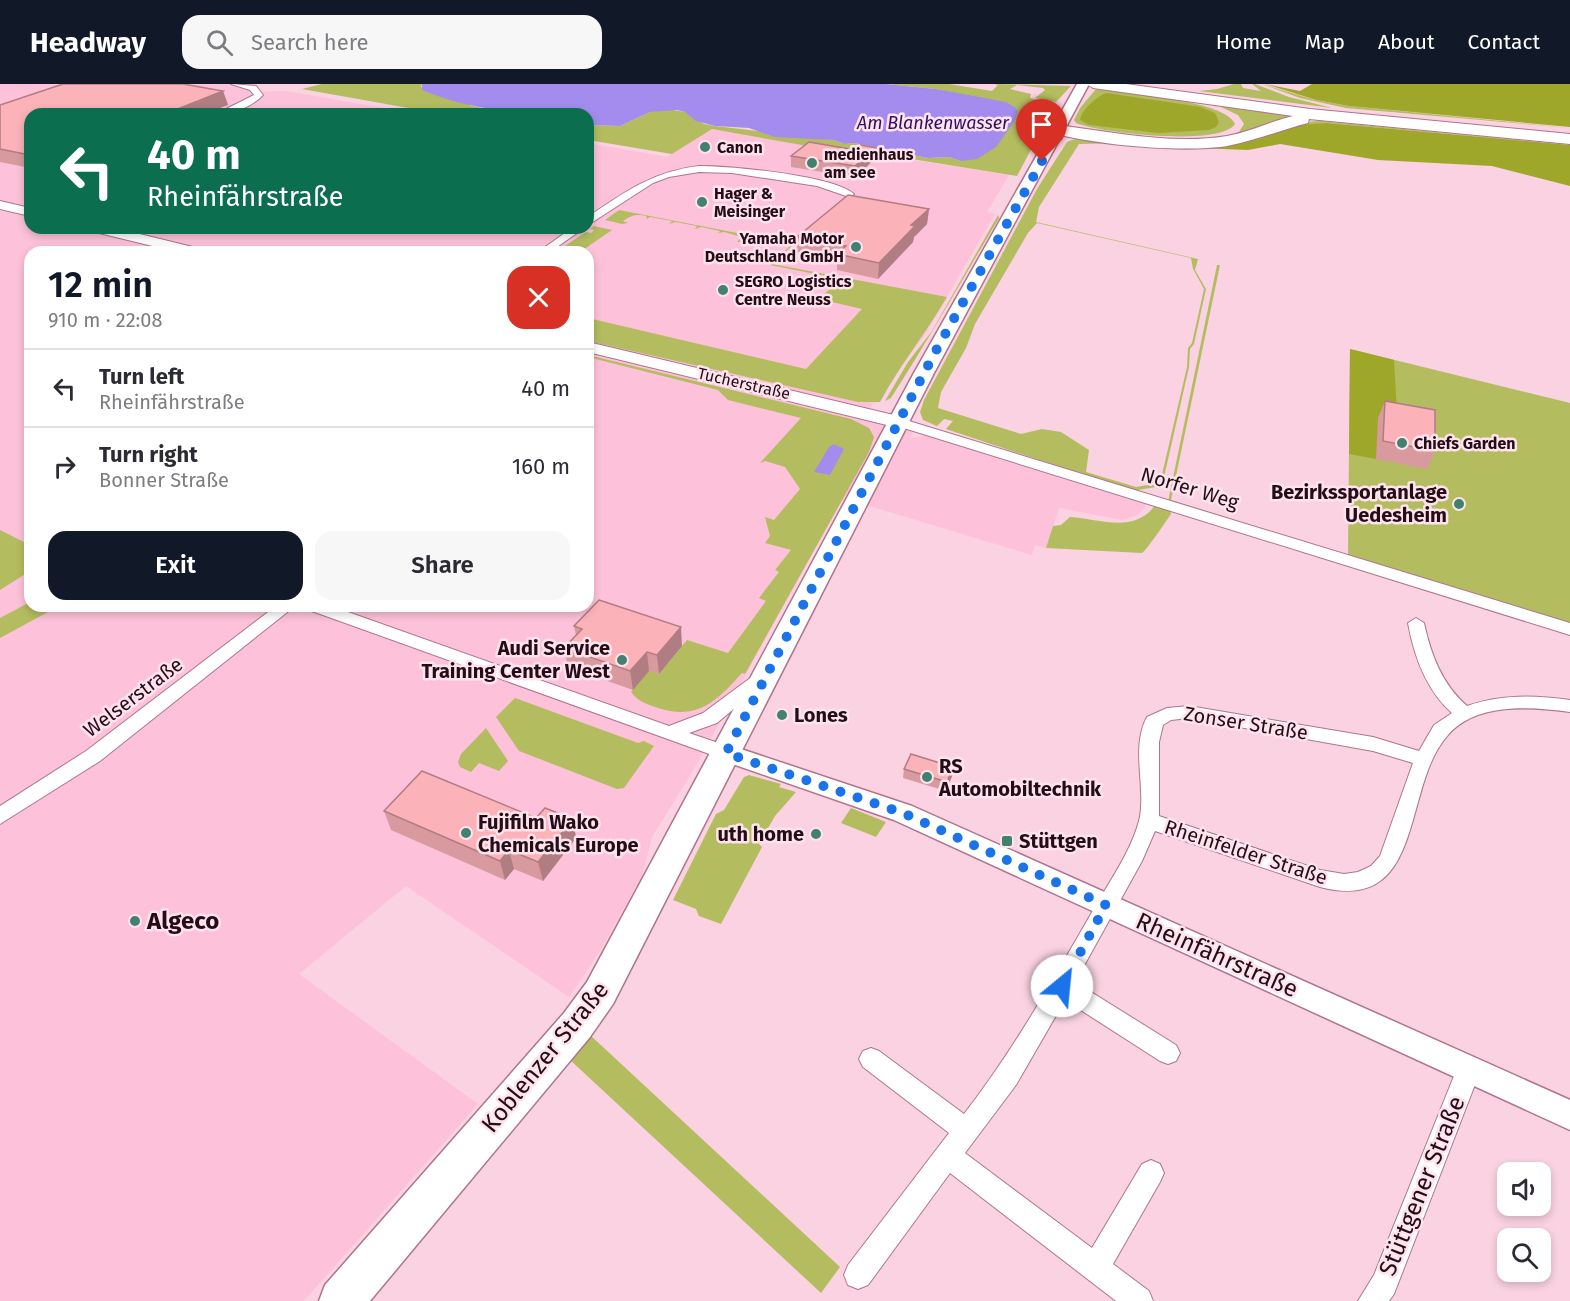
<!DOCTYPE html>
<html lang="en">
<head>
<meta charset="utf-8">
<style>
	body { margin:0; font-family:"Fira Sans",sans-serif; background:#f7f7f7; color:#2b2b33; height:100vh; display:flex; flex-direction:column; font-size:22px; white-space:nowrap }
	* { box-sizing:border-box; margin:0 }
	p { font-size:20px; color:#7c7c81 }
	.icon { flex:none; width:33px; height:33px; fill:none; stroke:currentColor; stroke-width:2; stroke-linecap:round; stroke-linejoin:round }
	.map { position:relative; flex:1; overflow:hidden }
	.side { position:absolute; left:24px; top:162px; width:570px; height:366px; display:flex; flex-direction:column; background:#fff; border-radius:18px; box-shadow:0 3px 9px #0003 }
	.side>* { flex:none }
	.hud { position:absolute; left:24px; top:24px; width:570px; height:126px; border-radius:18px; box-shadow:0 3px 9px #0003; background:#0b6e4f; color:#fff; overflow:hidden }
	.buttons { position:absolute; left:1497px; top:1078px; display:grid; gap:12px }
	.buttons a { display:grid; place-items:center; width:54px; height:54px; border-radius:12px; background:#fff; box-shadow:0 3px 9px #0003; font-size:30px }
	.pin { position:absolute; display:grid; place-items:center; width:51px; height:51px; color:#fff; margin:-62px -26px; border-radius:50% 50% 50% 0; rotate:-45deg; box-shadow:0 0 6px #0007 }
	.pin .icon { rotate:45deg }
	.me { position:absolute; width:66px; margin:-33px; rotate:28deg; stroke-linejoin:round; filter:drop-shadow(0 0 4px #0008) }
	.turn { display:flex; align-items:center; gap:21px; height:126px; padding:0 24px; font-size:27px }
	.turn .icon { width:78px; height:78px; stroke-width:2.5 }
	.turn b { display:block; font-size:42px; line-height:51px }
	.round { display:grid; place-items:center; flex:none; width:63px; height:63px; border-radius:18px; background:#f7f7f7 }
	.summary { display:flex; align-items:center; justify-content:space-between; height:102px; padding:0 24px }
	h1 { font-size:36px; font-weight:600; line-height:45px; color:#111827 }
	.cta { display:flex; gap:12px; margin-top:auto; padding:12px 24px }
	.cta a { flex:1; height:69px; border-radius:18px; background:#111827; color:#fff; font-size:24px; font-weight:600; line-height:69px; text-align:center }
	.cta a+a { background:#f7f7f7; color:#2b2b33 }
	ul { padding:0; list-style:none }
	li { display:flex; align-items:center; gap:18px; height:78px; padding:0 24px; border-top:2px solid #e1e1e2 }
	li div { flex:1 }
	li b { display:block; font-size:22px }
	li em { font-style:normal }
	header { display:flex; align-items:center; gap:36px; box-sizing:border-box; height:84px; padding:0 30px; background:#111827; color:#fff }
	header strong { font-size:28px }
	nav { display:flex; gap:33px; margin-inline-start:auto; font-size:21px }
	.search { width:420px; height:54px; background:#f7f7f7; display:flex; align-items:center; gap:15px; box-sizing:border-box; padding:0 21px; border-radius:18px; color:#7c7c81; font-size:22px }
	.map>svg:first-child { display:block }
	.built { fill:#fdc2d9; fill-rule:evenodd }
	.green { fill:#b4bc60; fill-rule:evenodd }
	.forest { fill:#9fa72b }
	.water { fill:#a38cee }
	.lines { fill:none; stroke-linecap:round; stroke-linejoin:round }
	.minor-casing { stroke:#af748c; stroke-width:2 }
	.tertiary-casing { stroke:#af748c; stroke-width:3 }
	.secondary-casing { stroke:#af748c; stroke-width:2 }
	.primary-casing { stroke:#af748c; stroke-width:3 }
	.motorway-casing { stroke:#af748c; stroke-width:2 }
	.minor { fill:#fff; fill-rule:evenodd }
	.tertiary { fill:#fff; fill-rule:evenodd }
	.secondary { fill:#fff; fill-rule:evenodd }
	.primary { fill:#fff; fill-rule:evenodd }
	.motorway { fill:#fff; fill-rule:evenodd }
	.wall { fill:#d89a9f }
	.shaded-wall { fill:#b07d82 }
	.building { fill:#fbb3b9; stroke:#b07d82; stroke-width:1.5 }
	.route { stroke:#1a73e8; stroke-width:10; stroke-dasharray:0 18 }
	.poi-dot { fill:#428170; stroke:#fee3ed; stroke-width:2 }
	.labels { text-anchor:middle; stroke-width:5; stroke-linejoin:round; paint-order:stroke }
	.far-poi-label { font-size:16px; font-weight:bold; fill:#240d17; stroke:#fee3ed; text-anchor:start }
	.far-street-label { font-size:16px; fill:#240d17; stroke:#fee3ed }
	.far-water-label { font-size:18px; font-style:italic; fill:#300d65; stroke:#fee3ed }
	.street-label { font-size:20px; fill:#240d17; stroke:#fee3ed }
	.poi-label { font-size:20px; font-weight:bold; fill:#240d17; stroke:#fee3ed; text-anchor:start }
	.near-poi-label { font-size:24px; font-weight:bold; fill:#240d17; stroke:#fee3ed; text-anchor:start }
	.near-street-label { font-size:24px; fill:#240d17; stroke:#fee3ed }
</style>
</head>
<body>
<header>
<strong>Headway</strong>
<div class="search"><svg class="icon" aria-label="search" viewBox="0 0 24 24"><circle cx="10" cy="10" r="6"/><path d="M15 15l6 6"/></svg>Search here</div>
<nav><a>Home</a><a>Map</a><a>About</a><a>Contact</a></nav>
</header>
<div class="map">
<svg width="1570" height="1217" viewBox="0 0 1570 1217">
	<rect width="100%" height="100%" fill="#fad2e1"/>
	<!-- built -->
	<path class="built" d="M0,0H256L248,3L255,8L286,7L419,30H30V144H588V59L667,73L712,45L1009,91L987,128L995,130L926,249L900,284L880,318L873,319L864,336L913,348L911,354L928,351L1018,380L1027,378L1150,416L1138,431L1122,436L1059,424L1046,464L1035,461L1032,471L876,424L842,416L694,685L652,753L642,792L598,870L569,913L406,802L299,890L478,1020L304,1217H0ZM30,168H588V522H30Z"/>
	<!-- green -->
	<g class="green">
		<polygon points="322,0 422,0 421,3 472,22 514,30 442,30 302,5"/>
		<polygon points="886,0 949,0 992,7 998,1 994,0 1071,2 1056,18 1035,14 1045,6 1043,4 1017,1 1010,5 1031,10 1030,14 1055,20 1017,92 818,60 813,63 712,45 672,70 588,56 588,41 620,42 650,28 667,25 685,28 704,40 715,42 834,56 845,60 854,59 928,74 949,73 961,77 976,14 936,5"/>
		<polygon points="1234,0 1241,0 1243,4 1261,7 1252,0 1255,0 1289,13 1332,24 1199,7 1217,5"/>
		<polygon points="1262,0 1315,16 1349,22 1570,44 1346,24 1300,14"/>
		<path d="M1096,5C1123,9 1226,16 1235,40C1220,63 1101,49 1076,39L1074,36L1080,24ZM1091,22L1209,46L1084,27Z"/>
		<path d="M1219,22L1316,34C1278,35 1254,51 1218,56C1174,63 1125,51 1081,46L1194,57L1223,54L1239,48L1244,40L1238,31Z"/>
		<path d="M1321,37L1570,61L1327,39L1284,44L1239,59L1194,62L1196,64L1124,59L1079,60L1039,123L1036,138L1198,175L1195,186L1206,205L1194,260L1190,265L1189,283L1162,402L1132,407L946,345L953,337L944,335L937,342L923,336L920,328L924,316L1037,105L1067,58C1096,44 1166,61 1200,61C1243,60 1279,38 1321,37ZM1037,139L1191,174L1193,185L1204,205L1192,259L1188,264L1187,283L1160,399L1136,403L1086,388L1089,366L1061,348L1042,345L1021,350L938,324L941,308L966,264L975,240L1028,149Z"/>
		<path d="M619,126L794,160L772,180L947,213C926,249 900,281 880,318H858L588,257V234L806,285L862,225L819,215L833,202L847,201L850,197L770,181L791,161L747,152L740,158H737L742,153L724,148L718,149L720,147L701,143L695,145L697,142L675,138L669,140L672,137L650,133L647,135L646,132C636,130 632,131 623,137L628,139L622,140L605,136Z"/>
		<path d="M998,131L999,134C963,194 929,255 891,314L885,317L908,278L932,247Z"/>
		<polygon points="594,142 612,146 580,168 556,168 586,148 591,149 594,146 590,145"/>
		<polygon points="1217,181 1220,181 1171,416 1348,471 1350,265 1570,319 1570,543 1168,418"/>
		<path d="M588,271L851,335L869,344L874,353L869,368L745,590L742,589C717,617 697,637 658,624C646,620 639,618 631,608L646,590L645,585L659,590L687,556L728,569L766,517L759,514L779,488L775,486L791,466L765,459L770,452L765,433L774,436L800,405L785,383L765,377L760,379L801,334L728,316L718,306L588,273Z"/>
		<path d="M1157,418L1170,426L1171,430C1167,436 1146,467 1142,469L1046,464L1053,442L1061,441L1070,433C1100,435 1138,451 1157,418Z"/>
		<polygon points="0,446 30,461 30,487 0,506"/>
		<polygon points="30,518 30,522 59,522 0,554 0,534"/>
		<polygon points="515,614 638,659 644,657 654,662 624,704 617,705 519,667 496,633"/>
		<polygon points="486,644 508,677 499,687 479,679 471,688 460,683 458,678 461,670"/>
		<polygon points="749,691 781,700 779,703 796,708 775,732 759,760 762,763 721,840 699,832 696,825 673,816 716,730 724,726 744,693"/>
		<polygon points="851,724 886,738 876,753 841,739"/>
		<polygon points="590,951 840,1183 821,1209 569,975"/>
	</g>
	<!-- forest -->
	<g class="forest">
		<polygon points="1265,0 1300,7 1312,0 1570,0 1570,43 1349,22 1316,16"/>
		<path d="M1107,9L1201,23L1215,29L1219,38L1216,43L1209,46L1159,49L1089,41L1080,36C1081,26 1098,11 1107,9Z"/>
		<polygon points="1327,39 1570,61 1570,102 1492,82 1378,76 1280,60 1248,66 1196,64 1297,41"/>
		<polygon points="1350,265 1394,276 1397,328 1376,375 1349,370"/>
	</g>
	<!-- water -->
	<g class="water">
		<path d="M422,0H886L936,5L1006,18L1016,24L1018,28L1014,38L996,63L977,75L961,77L949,73L928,74L854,59L845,60L834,56L775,53L749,44L715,42L696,37L685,28L677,26L650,28L620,42L588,41V30C531,30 476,29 422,6Z"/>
		<polygon points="834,360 844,365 830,391 814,388 829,363"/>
	</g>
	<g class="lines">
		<!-- minor casing -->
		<g class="minor-casing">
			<g id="minor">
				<path d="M231,0L256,2L263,11C252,23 232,30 216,30L254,11L250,6Z"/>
				<path d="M699,82C729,82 833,91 854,110L849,113L817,102L732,89L699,88L669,93L653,99L588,141V133C624,108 654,87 699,82Z"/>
				<polygon points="572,144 584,144 550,168 538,168"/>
				<polygon points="899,334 1570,539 1570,551 894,341 892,338"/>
				<polygon points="276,522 295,522 100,677 0,740 0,722 86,667"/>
				<polygon points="307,522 331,522 669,642 703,629 753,592 759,590 768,596 717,639 689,649 733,664 735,669 733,674 726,676 309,526"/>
				<path d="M1416,534L1424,539C1431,571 1442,600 1467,622C1501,610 1535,611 1570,616V628C1531,623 1477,618 1448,651C1401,702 1427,831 1320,803L1155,747L1142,777L1075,898L1176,961L1180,969L1176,977L1168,980L1160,977L1065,916L1016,1001L965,1069L1092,1164L1142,1080L1151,1076L1160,1080L1164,1089L1160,1098L1113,1180L1149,1207L1153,1217H1116L950,1089L868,1201L858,1205L848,1201L844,1191L848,1181L949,1049L863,983L859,975L863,967L871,964L879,967L964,1030C1013,967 1051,899 1091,830C1107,801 1130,770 1139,737C1147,705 1130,664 1147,633L1167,624L1189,622L1373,653L1419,667L1434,641L1452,629C1426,606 1414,572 1408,539ZM1189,634L1373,667L1413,679L1380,772L1371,782L1358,788L1344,790L1320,786L1159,732V658L1163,641L1171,636Z"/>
				<polygon points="1469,974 1478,977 1481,985 1394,1210 1389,1217 1358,1217 1374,1191 1460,977"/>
			</g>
		</g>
		<!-- tertiary casing -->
		<g class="tertiary-casing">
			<polygon id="tertiary" points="726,660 912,722 1570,1016 1570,1046 894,736 718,675 714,669 718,663"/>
		</g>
		<!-- secondary casing -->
		<g class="secondary-casing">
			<g id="secondary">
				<polygon points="0,117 30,124 30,132 0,125"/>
				<polygon points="89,144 115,144 201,165 204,168 177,168 91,147"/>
				<polygon points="588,258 906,334 909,338 899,344 588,268"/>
			</g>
		</g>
		<!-- primary casing -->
		<g class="primary-casing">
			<polygon id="primary" points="1077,0 1089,0 934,289 613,920 590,953 370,1217 319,1217 325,1201 564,929 587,898 914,289"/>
		</g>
		<!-- motorway casing -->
		<g class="motorway-casing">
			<path id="motorway" d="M1086,0H1126L1310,25L1570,50V60L1309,35L1308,39C1281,46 1254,57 1227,62C1182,69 1097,61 1052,49L1050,46L1058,41C1113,48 1171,61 1227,52C1250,48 1271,37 1293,32L1093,4Z"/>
		</g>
		<!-- minor -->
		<use href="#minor" class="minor"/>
		<!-- tertiary -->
		<use href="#tertiary" class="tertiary"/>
		<!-- secondary -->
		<use href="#secondary" class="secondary"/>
		<!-- primary -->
		<use href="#primary" class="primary"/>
		<!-- motorway -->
		<use href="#motorway" class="motorway"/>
	</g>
	<!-- wall -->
	<g class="wall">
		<polygon points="223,7 228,21 30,30 30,84 0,78 0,21"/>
		<polygon points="876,64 876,74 855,93 791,83 791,72"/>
		<polygon points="929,125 927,140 914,153 913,158 878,195 837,186 837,176 797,168 797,153"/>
		<polygon points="1385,317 1435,367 1427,385 1376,375 1378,334"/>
		<polygon points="574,542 682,562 659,590 649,587 633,606 568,583 564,564 576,552"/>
		<polygon points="904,685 952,692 946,707 903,694"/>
		<polygon points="384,727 573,735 576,754 543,797 514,785 505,796 391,746"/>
	</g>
	<!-- shaded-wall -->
	<g class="shaded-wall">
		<polygon points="223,7 228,21 204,30 165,30"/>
		<polygon points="876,64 876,74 855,93 855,82"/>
		<polygon points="929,125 927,140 914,153 913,158 878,195 879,179 911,141"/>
		<polygon points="681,543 682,562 659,590 657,571"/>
		<polygon points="647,568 649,587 633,606 630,587"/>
		<polygon points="953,683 952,692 946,707 947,698"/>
		<polygon points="573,735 576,754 543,797 538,778"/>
		<polygon points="509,766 514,785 505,796 500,777"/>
	</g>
	<!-- building -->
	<g class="building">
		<polygon points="63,0 183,0 223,7 165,30 30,30 30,71 0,65 0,21"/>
		<polygon points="809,58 855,66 861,61 876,64 855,82 791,72"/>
		<polygon points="848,111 929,125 911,141 915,142 879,179 837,170 846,162 797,153"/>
		<polygon points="1385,317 1435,326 1435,367 1383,357"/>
		<polygon points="599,516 681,543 657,571 647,568 630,587 564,564 582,545 574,542"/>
		<polygon points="911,670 953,683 947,698 904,685"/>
		<polygon points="422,687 536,734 545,724 573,735 538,778 509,766 500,777 384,727"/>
	</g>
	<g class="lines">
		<!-- route -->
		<polyline class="route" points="1042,77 933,272 726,669 903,729 1106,821 1062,902"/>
	</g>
	<!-- markers -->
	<g class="poi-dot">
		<circle cx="705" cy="63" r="6"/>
		<circle cx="812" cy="79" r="6"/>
		<circle cx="702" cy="118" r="6"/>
		<circle cx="856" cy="163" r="6"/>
		<circle cx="723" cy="206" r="6"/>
		<circle cx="1402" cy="359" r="6"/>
		<circle cx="1459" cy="420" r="6"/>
		<circle cx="622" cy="576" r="6"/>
		<circle cx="782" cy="631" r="6"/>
		<circle cx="927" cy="693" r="6"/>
		<circle cx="466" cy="749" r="6"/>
		<circle cx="816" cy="750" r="6"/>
		<rect x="1001" y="751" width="12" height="12" rx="3"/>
		<circle cx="135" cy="837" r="6"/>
	</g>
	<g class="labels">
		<!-- far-poi labels -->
		<g class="far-poi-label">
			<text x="717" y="69">Canon</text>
			<text x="824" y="76">medienhaus<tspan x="824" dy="18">am see</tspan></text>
			<text x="714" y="115">Hager &amp;<tspan x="714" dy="18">Meisinger</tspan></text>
			<text x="844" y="160" text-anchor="end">Yamaha Motor<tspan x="844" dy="18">Deutschland GmbH</tspan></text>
			<text x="735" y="203">SEGRO Logistics<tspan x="735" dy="18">Centre Neuss</tspan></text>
			<text x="1414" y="365">Chiefs Garden</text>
		</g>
		<!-- far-street labels -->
		<g class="far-street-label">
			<text transform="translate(744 299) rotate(13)" y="6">Tucherstraße</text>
		</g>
		<!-- far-water labels -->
		<g class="far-water-label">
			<text x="933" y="45">Am Blankenwasser</text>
		</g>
		<!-- street labels -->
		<g class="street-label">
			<text transform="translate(1190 404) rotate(17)" y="7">Norfer Weg</text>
			<text transform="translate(133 613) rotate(-37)" y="7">Welserstraße</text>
			<text transform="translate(1246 639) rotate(9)" y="7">Zonser Straße</text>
			<text transform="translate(1246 768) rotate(18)" y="7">Rheinfelder Straße</text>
		</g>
		<!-- poi labels -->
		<g class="poi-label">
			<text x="1447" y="415" text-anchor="end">Bezirkssportanlage<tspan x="1447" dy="23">Uedesheim</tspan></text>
			<text x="610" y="571" text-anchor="end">Audi Service<tspan x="610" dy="23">Training Center West</tspan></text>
			<text x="794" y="638">Lones</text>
			<text x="939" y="689">RS<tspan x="939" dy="23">Automobiltechnik</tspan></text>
			<text x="478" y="745">Fujifilm Wako<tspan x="478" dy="23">Chemicals Europe</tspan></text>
			<text x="804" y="757" text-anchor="end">uth home</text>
			<text x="1019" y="764">Stüttgen</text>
		</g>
		<!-- near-poi labels -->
		<g class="near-poi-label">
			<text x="147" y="845">Algeco</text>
		</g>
		<!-- near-street labels -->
		<g class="near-street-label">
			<text transform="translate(1217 871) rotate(24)" y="8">Rheinfährstraße</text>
			<text transform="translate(545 973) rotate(-51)" y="8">Koblenzer Straße</text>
			<text transform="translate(1422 1102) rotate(-68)" y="8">Stüttgener Straße</text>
		</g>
	</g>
</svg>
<div class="buttons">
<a><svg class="icon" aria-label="sound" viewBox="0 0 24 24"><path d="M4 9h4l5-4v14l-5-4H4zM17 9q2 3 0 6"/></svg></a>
<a><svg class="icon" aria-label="search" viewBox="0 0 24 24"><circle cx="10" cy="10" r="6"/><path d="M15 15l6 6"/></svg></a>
</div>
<div class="pin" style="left:1042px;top:77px;background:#d93025"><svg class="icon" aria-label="arrive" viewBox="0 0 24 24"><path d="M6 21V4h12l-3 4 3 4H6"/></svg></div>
<svg class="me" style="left:1062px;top:902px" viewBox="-20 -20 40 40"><circle r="19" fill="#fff"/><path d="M0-13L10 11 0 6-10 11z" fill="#1a73e8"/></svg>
<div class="hud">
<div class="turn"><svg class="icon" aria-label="left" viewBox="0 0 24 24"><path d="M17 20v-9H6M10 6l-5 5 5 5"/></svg><div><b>40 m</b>Rheinfährstraße</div></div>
</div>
<section class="side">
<div class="summary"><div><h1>12 min</h1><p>910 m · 22:08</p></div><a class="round" style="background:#d93025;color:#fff"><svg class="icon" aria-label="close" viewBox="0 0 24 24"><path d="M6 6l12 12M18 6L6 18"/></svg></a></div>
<ul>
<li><svg class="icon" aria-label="left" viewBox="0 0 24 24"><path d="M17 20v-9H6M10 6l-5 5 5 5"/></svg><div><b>Turn left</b><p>Rheinfährstraße</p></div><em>40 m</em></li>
<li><svg class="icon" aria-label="right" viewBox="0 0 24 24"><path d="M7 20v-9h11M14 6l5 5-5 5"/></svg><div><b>Turn right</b><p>Bonner Straße</p></div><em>160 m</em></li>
</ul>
<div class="cta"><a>Exit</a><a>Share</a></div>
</section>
</div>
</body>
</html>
